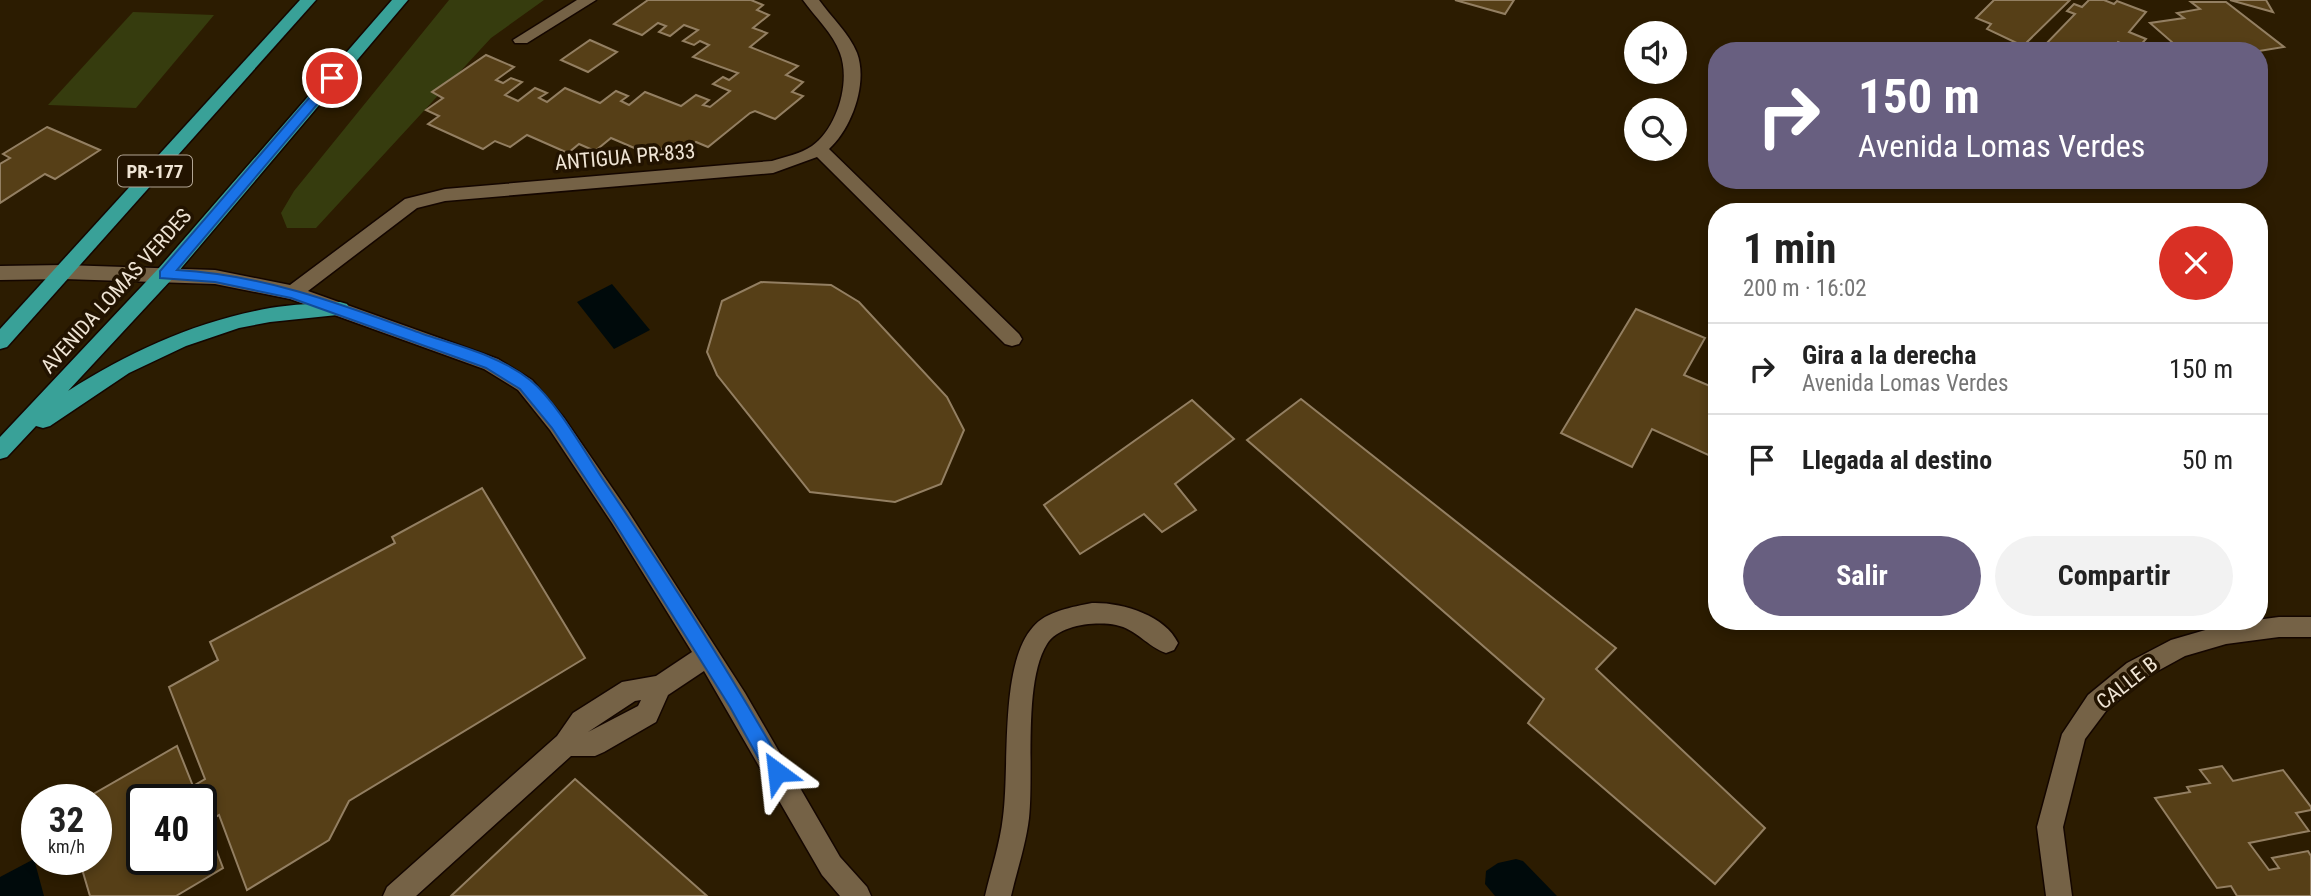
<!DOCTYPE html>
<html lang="es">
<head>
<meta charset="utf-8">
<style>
	body { margin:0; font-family:"Roboto Condensed",sans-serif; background:#f2f2f2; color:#222; height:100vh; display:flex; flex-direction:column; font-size:26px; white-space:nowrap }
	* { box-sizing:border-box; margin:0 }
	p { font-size:23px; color:#767676 }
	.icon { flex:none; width:38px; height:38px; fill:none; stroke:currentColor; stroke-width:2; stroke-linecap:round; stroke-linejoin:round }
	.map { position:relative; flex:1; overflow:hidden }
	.sheet { position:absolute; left:1708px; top:203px; width:560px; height:427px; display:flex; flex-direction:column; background:#fff; border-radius:28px; box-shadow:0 4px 10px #0003 }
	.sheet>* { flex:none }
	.banner { position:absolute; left:1708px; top:42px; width:560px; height:147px; border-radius:28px; box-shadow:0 4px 10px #0003; background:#685f80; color:#fff; overflow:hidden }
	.fabs { position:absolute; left:1624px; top:21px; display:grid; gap:14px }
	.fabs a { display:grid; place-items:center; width:63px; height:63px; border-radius:50%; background:#fff; box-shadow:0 4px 10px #0003; font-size:35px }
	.speed { position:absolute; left:21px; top:784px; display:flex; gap:14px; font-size:35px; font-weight:700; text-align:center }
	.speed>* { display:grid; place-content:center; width:91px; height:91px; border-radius:50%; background:#fff; box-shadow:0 4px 10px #0003; line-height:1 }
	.speed small { font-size:18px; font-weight:400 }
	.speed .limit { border:4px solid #111; border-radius:10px; background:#fff; color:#111 }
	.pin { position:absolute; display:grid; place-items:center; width:60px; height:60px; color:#fff; margin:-30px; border:4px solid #fff; border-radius:50%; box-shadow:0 2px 7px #0007 }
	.me { position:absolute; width:77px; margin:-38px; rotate:330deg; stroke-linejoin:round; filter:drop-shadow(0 0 5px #0008) }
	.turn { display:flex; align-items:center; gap:24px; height:147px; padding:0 35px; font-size:32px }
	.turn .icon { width:91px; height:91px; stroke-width:2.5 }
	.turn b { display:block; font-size:49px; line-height:60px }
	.round { display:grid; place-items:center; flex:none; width:74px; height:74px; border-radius:37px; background:#f2f2f2 }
	.headline { display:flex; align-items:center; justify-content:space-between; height:119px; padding:0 35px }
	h1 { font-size:42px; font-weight:700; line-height:52px }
	.button { display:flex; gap:14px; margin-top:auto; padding:14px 35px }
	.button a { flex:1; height:80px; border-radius:42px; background:#685f80; color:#fff; font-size:28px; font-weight:700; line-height:80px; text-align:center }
	.button a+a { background:#f2f2f2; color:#222 }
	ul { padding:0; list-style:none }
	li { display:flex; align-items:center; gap:21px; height:91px; padding:0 35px; border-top:2px solid #e0e0e0 }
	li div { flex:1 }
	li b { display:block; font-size:26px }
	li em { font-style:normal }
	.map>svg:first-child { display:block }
	.green { fill:#363c0e }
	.water { fill:#000a0b }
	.building { fill:#563f17; stroke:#937f62; stroke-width:2; fill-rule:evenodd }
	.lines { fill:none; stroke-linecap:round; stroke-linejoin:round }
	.minor-casing { stroke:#140600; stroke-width:3 }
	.highway-casing { stroke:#140600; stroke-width:3 }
	.minor { fill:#756246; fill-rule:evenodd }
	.highway { fill:#39a198; fill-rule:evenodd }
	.route { fill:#1a73e8; stroke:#114b97; stroke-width:2 }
	.labels { text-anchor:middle; stroke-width:7; stroke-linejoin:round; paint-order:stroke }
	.shield { fill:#221300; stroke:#b2a594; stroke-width:2 }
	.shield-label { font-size:19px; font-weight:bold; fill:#efe4d4 }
	.street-label { font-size:21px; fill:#efe4d4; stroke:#221300 }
</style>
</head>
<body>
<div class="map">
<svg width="2311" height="896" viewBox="0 0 2311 896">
	<rect width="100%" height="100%" fill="#2c1c01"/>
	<!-- green -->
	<g class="green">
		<polygon points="449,0 544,0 491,38 316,228 287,228 281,213 294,191"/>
		<polygon points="133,12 214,15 136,108 48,105"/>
	</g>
	<!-- water -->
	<g class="water">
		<polygon points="612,284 650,330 614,349 577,302"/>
		<polygon points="34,859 44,896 0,896 0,877"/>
		<polygon points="1516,859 1523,861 1557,896 1495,896 1485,884 1486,871 1498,863"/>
	</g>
	<!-- building -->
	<g class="building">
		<polygon points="648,0 751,0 763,5 757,10 769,15 753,28 767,33 750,47 798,66 786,75 803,82 792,92 803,96 775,119 755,111 750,113 708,147 696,142 680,155 664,147 653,156 611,138 595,151 579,144 568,153 527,135 510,147 495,141 483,149 428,124 439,116 426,110 443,98 432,92 486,55 514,67 496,80 503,83 511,78 522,82 505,95 518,101 535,88 547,93 539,98 547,102 565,88 600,103 616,91 628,96 621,101 629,105 645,92 681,106 696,95 709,100 703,105 710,107 730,91 713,84 723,77 729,80 738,73 693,57 709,45 700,41 694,45 683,41 698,30 684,25 670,36 659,32 666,26 658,23 642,35 614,24"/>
		<polygon points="1455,0 1514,0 1505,14"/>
		<polygon points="1994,0 2070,0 2023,46 1987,29 1991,24 1976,18"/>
		<polygon points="2089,0 2104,0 2114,4 2117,1 2146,12 2129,32 2146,39 2136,50 2118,42 2111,51 2041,49 2075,14 2067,11 2074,4 2082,7"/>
		<polygon points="2230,0 2266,0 2273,12"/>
		<polygon points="2191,2 2226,2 2284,47 2259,51 2211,51 2205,46 2181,50 2150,23 2184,18 2177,13 2200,9"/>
		<polygon points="590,40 617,52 588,72 561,60"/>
		<polygon points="47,127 100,150 55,179 45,174 0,203 0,164 10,158 3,154"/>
		<polygon points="761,282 831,285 859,302 947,397 964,430 941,484 895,502 810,492 717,375 707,352 722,301"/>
		<polygon points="1636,309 1705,338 1684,375 1717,389 1717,459 1652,429 1632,467 1561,433"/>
		<polygon points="1301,399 1616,648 1596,669 1765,828 1715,884 1528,723 1544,699 1247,440"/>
		<polygon points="1192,400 1234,439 1175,484 1196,510 1162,532 1144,514 1080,554 1044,505"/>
		<path d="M482,488L585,658L349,801L329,840L247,890L219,815L206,823L223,868L176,896H90L79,859H96V800H83L177,746L193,786L205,779L169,687L218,660L210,642L395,543L392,537ZM142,800H201V859H142Z"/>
		<polygon points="2222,766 2233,781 2283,770 2311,807 2311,810 2296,813 2309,831 2249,843 2269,870 2279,868 2272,858 2308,851 2311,856 2311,896 2237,896 2231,886 2217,888 2155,798 2190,792 2187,787 2210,783 2200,770"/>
		<polygon points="575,779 707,896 451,896"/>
	</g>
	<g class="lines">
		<!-- minor casing -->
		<g class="minor-casing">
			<g id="minor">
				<polygon points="577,0 596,0 527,43 515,43 513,40"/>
				<path d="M803,0H819C831,17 849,33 857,53C868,83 852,128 829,149L1019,334L1022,339L1019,344L1012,346L1005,344L817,157L773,173L445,201L417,208L308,291L498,359L532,380L564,418L628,511L745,693L840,857L867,887L871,896H840L822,875L704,671L668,695L656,722L604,752L595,756H571L416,896H383L387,887L557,736L573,713L622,682L656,676L692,652L612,523L550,430L518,390L484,369L290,299L215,284L64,279L0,280V266L64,265L215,270L290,285L405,199L445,189L772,161C785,157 800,154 812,146C837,128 851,82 840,53C833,33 815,17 803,0ZM641,700L638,706L588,732L635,701Z"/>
				<path d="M1092,603C1121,602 1165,615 1178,643L1174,650L1166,653C1148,647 1136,629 1116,625C1095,621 1059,625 1047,644C1023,682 1034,772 1029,818C1026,844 1017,870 1011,896H985C991,870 1000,844 1003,817C1010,767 999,665 1033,627C1046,611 1073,607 1092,603Z"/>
				<polygon points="2279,617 2311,617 2311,637 2279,637 2226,644 2185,656 2143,679 2106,711 2085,739 2063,827 2072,896 2046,896 2037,827 2062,734 2088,695 2127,663 2171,640 2226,624"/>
			</g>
		</g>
		<!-- highway casing -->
		<g class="highway-casing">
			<g id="highway">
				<polygon points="300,0 316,0 7,347 0,349 0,329"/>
				<path d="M392,0H408L172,279L68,391C130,351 197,321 270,308C293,304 317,304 340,302L347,304L350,309L347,314L270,322L239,328L186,346L129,373L50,426L43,428L36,426L7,457L0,459V437L158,269Z"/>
			</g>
		</g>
		<!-- minor -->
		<use href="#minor" class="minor"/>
		<!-- highway -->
		<use href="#highway" class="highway"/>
	</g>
	<!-- route -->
	<path class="route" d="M332,74L337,76V81L177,270C265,275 341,304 423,334C459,346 500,356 530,380C556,401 583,449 602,478C666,572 727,668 783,766L786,772L783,779L777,781L770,779L730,707L614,522L552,428L520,389L486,368L291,298L215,282L160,278V271L328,76Z"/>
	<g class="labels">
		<!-- shield labels -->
		<rect class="shield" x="118" y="155.5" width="74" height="31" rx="5"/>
		<g class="shield-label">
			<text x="155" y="178">PR-177</text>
		</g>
		<!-- street labels -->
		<g class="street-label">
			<text transform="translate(625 157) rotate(-5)" y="7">ANTIGUA PR-833</text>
			<text transform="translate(116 291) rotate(-48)" y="7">AVENIDA LOMAS VERDES</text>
			<text transform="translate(2127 683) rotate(-38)" y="7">CALLE B</text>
		</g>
	</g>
</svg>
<div class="fabs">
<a><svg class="icon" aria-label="sound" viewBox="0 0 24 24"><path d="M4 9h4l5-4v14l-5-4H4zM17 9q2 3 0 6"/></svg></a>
<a><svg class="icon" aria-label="search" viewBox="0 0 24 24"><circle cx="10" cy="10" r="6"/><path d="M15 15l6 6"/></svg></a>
</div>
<div class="speed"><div>32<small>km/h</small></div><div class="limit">40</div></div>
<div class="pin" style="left:332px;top:78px;background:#d93025"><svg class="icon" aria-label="arrive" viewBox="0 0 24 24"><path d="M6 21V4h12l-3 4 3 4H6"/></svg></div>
<svg class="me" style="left:777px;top:772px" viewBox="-20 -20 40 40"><path d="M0-17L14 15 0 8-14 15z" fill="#1a73e8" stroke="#fff" stroke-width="4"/></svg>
<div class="banner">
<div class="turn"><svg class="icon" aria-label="right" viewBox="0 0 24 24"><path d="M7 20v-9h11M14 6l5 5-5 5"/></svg><div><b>150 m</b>Avenida Lomas Verdes</div></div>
</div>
<section class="sheet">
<div class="headline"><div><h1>1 min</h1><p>200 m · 16:02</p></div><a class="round" style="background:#d93025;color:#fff"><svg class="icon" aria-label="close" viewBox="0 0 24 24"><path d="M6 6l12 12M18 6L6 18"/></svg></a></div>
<ul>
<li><svg class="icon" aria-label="right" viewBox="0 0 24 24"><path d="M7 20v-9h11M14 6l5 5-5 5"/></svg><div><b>Gira a la derecha</b><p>Avenida Lomas Verdes</p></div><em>150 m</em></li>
<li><svg class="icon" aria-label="arrive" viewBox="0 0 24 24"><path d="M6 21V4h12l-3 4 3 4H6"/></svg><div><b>Llegada al destino</b></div><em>50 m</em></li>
</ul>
<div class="button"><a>Salir</a><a>Compartir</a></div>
</section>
</div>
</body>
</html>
